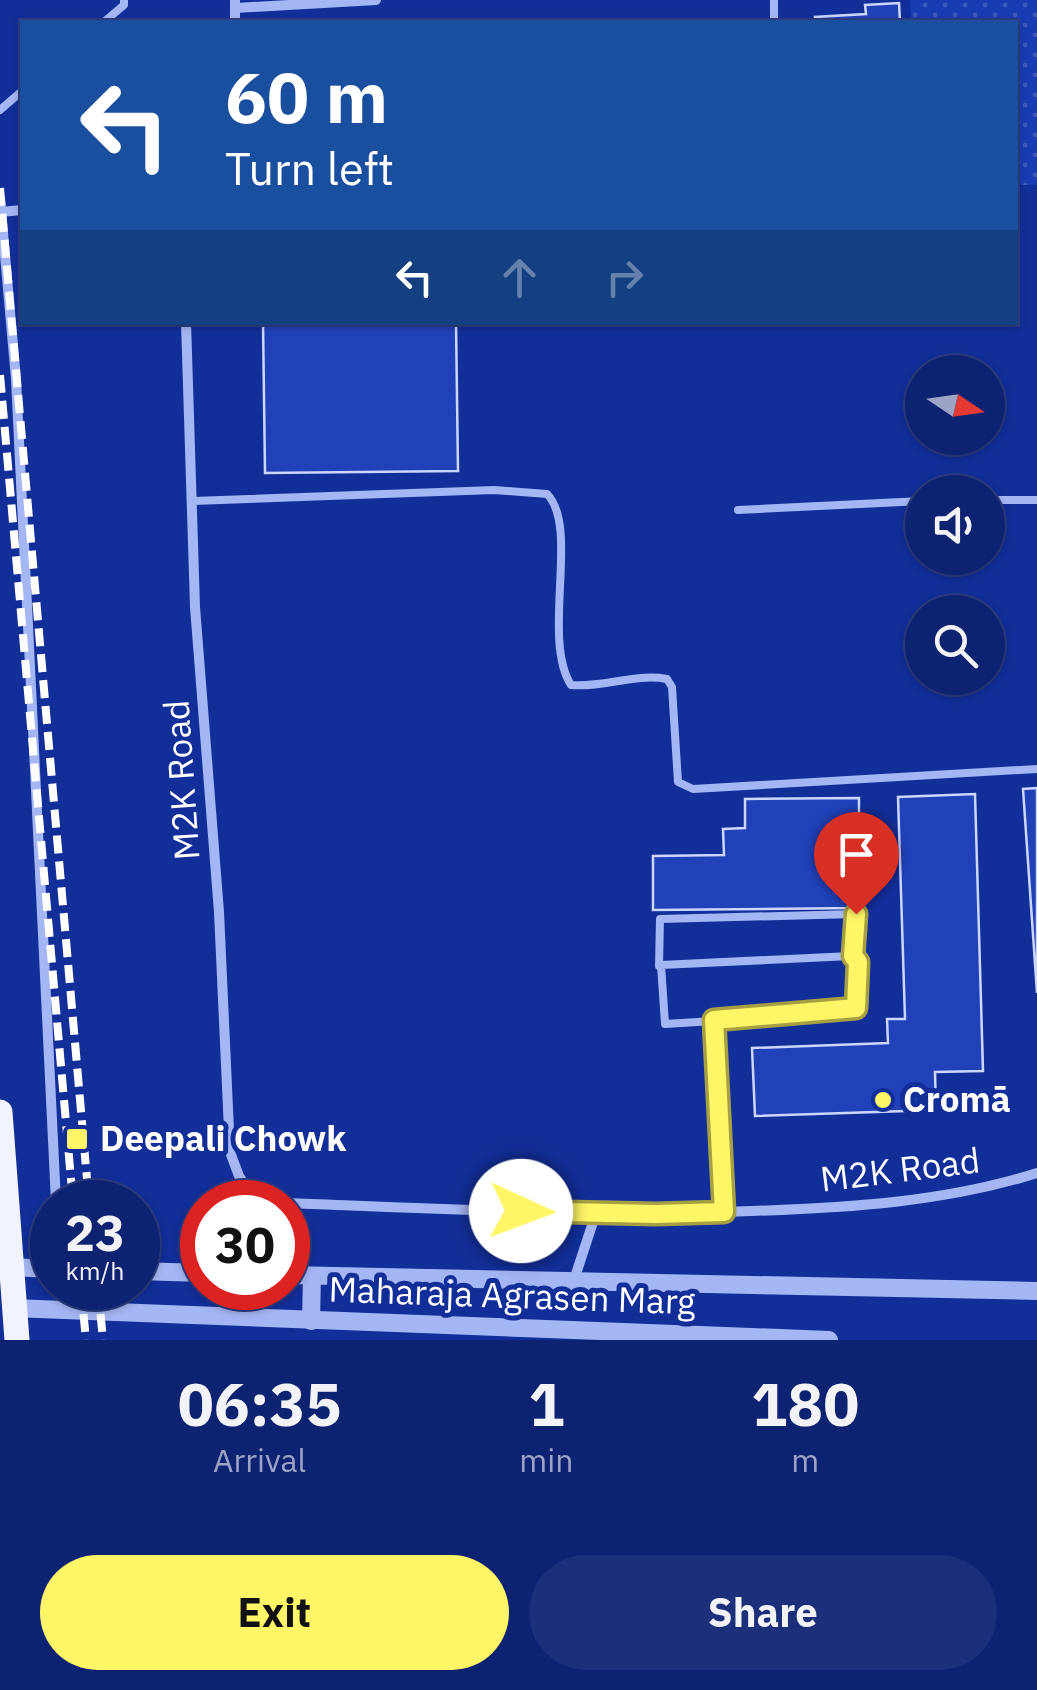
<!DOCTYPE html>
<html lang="en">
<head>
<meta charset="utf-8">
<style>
	body { margin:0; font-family:"IBM Plex Sans",sans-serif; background:#1c2f7a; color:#f1f3f6; height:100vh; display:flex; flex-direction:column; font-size:38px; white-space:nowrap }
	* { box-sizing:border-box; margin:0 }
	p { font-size:32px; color:#9ba4c4 }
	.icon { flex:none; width:55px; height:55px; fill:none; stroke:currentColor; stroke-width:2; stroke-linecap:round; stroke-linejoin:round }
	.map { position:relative; height:1340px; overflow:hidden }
	.sheet { display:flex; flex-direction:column; background:#0e2272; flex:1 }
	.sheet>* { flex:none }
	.banner { position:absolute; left:20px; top:20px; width:998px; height:305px; border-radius:0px; box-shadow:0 2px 8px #0004,0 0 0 2px #2e3f84; background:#1a4fa0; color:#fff; overflow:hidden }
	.needle { width:65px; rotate:103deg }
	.fabs { position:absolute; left:905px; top:355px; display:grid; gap:20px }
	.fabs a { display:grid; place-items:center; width:100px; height:100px; border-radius:50%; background:#0e2272; box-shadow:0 2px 8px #0004,0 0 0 2px #2e3f84; font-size:50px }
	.speed { position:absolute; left:30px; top:1180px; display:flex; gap:20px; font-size:50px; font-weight:700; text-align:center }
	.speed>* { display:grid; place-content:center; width:130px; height:130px; border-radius:50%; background:#0e2272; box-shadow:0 2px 8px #0004,0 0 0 2px #2e3f84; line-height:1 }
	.speed small { font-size:25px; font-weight:400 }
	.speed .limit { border:15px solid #d22; background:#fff; color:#111 }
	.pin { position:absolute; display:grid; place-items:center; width:85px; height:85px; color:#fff; margin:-102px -42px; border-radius:50% 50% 50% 0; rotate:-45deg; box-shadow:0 0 10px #0007 }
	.pin .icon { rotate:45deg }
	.me { position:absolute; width:110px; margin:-55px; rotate:92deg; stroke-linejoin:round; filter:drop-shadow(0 0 8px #0008) }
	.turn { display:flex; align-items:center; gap:35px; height:210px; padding:0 40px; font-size:45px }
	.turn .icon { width:130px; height:130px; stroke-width:2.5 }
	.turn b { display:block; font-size:70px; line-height:85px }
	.lanes { display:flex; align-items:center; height:95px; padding:0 40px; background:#0003; justify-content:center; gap:50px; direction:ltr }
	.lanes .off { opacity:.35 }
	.eta { display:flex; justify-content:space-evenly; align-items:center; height:170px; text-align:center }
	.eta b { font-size:60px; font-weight:800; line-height:70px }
	.cta { display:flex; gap:20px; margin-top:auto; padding:20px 40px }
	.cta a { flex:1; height:115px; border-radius:60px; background:#fff667; color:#111; font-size:40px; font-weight:800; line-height:115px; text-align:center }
	.cta a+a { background:#1c2f7a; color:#f1f3f6 }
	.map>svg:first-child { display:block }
	.green { fill:url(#green-dots) }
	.building { fill:#2041b8; stroke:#ccd7fd; stroke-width:2.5 }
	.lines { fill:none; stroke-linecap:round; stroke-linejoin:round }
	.service { stroke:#a4b6f3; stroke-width:8 }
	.minor { stroke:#a4b6f3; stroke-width:10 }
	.tertiary { stroke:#a4b6f3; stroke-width:18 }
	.primary { stroke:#f1f3ff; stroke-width:25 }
	.rail { stroke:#fff; stroke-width:8; stroke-dasharray:18 8; stroke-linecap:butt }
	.route-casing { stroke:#a6a043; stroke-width:25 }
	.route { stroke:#fff667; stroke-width:18 }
	.poi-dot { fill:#fff667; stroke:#122e98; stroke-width:4 }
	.labels { text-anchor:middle; stroke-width:10; stroke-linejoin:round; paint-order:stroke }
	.street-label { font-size:35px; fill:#fff; stroke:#122e98 }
	.poi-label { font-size:35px; font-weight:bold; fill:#fff; stroke:#122e98; text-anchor:start }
</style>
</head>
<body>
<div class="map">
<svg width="1037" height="1340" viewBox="0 0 1037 1340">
	<defs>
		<pattern id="green-dots" width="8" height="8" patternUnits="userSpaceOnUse" patternTransform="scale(2.5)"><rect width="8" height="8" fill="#1a3cb3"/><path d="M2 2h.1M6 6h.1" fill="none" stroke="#3c59be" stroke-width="1.8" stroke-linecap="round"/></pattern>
	</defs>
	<rect width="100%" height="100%" fill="#122e98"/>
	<!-- green -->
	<polygon class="green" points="910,0 1037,0 1037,185 1015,185 1015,22 911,22"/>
	<!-- building -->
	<g class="building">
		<polygon points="899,3 900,22 816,22 815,17 866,14 865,5"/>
		<polygon points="263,322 456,322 458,471 265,473"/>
		<polygon points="1037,788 1037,993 1023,789"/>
		<polygon points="975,794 983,1071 935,1072 936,1110 755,1116 752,1048 888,1043 887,1019 905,1019 898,797"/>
		<polygon points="859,798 859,908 653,910 653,856 724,855 723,829 745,828 745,799"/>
	</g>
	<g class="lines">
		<!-- service -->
		<g class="service">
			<polyline points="104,22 124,5 124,0"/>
			<polyline points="774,22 774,0"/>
			<polyline points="0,110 22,91"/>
			<polyline points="988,500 1037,500"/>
			<path d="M193,501L494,490L547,494C580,527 541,638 571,685C603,688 635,673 667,679L672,687L678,782L693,789L1037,769"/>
			<polyline points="738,510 922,501"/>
			<polyline points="659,966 660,919 856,914 853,957"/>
			<polyline points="714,1021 665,1024 661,965 851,956 857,962 858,1002 853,1010 714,1021 725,1212"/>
		</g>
		<!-- minor -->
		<g class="minor">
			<polyline points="235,0 235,22"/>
			<polyline points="236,8 376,0"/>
			<polyline points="0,199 16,379 56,1202"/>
			<polyline points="0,212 22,210"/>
			<polyline points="186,322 195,607 219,912 230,1152 239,1176 250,1193 284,1202"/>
			<path d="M288,1203C442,1209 597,1217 751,1211C848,1208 945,1202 1037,1173"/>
			<polyline points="573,1283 596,1213"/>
		</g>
		<!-- tertiary -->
		<g class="tertiary">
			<polyline points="10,1267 52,1269"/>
			<polyline points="138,1271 202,1273"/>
			<polyline points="288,1275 1037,1291"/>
			<polyline points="13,1308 829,1340"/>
			<polyline points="311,1321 312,1276"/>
		</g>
		<!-- primary -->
		<polyline class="primary" points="0,1112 17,1340"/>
		<!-- rail -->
		<g class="rail">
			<polyline points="0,188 89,1202"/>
			<polyline points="0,375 73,1202"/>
			<polyline points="81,1288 86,1340"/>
			<polyline points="98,1288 103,1340"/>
		</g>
	</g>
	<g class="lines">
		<!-- route casing -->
		<g class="route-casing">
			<polyline id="route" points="521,1211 656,1214 724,1212 714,1020 856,1008 858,962 853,956 856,914"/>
		</g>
		<!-- route -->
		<use href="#route" class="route"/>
	</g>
	<!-- markers -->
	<g class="poi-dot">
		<circle cx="883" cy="1100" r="10"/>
		<rect x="65" y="1127" width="24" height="24" rx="5"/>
	</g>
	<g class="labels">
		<!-- street labels -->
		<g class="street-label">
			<text transform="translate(182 780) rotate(-94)" y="12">M2K Road</text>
			<text transform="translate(900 1170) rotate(-7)" y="12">M2K Road</text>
			<text transform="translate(512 1296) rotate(2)" y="12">Maharaja Agrasen Marg</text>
		</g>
		<!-- poi labels -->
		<g class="poi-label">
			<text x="903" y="1112">Cromā</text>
			<text x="100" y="1151">Deepali Chowk</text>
		</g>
	</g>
</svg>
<div class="fabs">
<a><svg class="needle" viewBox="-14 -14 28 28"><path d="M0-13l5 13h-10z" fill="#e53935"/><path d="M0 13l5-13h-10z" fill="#9ba4c4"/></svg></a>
<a><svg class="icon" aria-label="sound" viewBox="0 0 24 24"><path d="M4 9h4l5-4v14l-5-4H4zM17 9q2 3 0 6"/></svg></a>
<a><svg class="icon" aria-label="search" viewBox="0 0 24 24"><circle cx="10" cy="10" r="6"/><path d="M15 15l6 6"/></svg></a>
</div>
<div class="speed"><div>23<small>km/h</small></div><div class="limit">30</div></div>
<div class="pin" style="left:856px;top:914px;background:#d93025"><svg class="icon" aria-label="arrive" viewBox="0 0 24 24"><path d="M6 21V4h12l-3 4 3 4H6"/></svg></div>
<svg class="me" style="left:521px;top:1211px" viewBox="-20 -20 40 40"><circle r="19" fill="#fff"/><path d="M0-13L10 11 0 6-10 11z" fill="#fff667"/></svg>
<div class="banner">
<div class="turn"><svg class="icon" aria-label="left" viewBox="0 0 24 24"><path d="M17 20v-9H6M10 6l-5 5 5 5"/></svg><div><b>60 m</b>Turn left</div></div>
<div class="lanes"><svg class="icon" aria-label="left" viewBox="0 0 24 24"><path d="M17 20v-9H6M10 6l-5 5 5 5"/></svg><svg class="icon off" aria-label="ahead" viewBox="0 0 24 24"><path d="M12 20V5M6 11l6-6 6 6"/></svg><svg class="icon off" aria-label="right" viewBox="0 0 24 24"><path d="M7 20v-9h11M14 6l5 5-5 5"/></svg></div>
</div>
</div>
<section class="sheet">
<div class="eta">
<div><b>06:35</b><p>Arrival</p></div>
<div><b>1</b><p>min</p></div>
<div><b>180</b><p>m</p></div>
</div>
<div class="cta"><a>Exit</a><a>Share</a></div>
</section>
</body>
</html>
